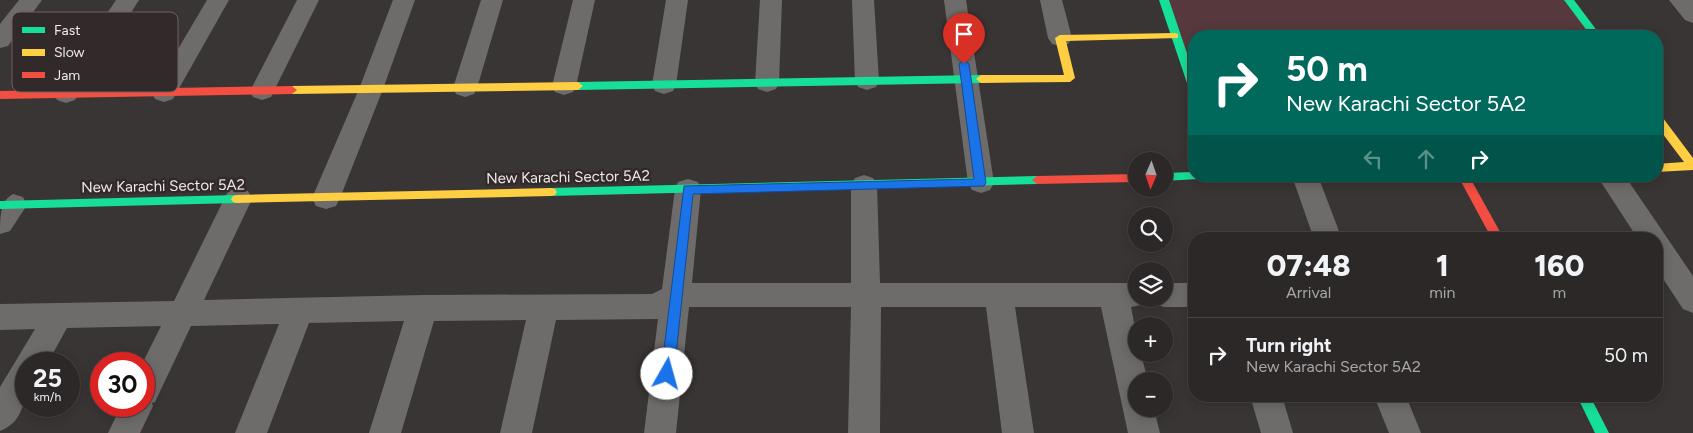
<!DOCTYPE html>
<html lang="en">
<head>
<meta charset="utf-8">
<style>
	body { margin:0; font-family:Figtree,sans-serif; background:#383434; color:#f1f3f6; height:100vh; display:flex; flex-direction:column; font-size:19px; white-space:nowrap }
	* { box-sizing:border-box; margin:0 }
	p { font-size:16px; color:#a6a6a8 }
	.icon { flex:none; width:28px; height:28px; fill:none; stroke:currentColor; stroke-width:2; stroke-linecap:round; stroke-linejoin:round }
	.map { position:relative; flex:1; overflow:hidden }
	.details { position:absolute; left:1188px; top:232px; width:475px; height:170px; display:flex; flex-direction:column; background:#2c2828; border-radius:20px; box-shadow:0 2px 12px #0003,0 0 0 1px #484445 }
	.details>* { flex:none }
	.top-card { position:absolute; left:1188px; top:30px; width:475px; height:152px; border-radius:20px; box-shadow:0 2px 12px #0003,0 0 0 1px #484445; background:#00695c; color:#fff; overflow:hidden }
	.needle { width:32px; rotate:182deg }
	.tools { position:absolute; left:1128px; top:152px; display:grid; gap:10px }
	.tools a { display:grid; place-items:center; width:45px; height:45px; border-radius:50%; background:#2c2828; box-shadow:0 2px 12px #0003,0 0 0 1px #484445; font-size:25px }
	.speed { position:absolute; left:15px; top:352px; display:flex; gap:10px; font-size:25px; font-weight:700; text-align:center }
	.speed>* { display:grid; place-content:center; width:65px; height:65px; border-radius:50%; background:#2c2828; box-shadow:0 2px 12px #0003,0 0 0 1px #484445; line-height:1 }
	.speed small { font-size:12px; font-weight:400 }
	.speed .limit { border:8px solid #d22; background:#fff; color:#111 }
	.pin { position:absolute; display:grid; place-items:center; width:42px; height:42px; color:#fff; margin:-51px -21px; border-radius:50% 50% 50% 0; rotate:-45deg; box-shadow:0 0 5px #0007 }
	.pin .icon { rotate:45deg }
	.me { position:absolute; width:55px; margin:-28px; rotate:7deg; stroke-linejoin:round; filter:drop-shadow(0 0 4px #0008) }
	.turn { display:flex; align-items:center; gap:18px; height:105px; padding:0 15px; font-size:22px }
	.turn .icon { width:65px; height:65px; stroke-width:2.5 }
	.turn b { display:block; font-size:35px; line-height:42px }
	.lanes { display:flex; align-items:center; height:48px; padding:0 15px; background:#0003; justify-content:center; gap:25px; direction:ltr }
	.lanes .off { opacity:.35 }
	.eta { display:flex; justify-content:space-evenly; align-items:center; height:85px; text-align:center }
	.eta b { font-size:30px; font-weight:800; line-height:35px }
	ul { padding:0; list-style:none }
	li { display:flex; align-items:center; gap:15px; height:75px; padding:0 15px; border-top:1px solid #484445 }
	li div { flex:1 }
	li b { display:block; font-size:19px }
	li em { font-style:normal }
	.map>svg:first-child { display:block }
	.green { fill:#57393d }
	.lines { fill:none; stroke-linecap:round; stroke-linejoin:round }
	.street { fill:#6d6c6b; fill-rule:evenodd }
	.fast { fill:#16e098; fill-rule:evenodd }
	.slow { fill:#ffcf43; fill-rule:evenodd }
	.jam { fill:#f24e42; fill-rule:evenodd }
	.route { fill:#1a73e8; stroke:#114b97 }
	.labels { text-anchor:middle; stroke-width:5; stroke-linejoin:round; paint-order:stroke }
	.street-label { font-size:15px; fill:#efe9e9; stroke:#32292a }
	.key { fill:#32292a; stroke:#6b6363; stroke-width:1 }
	.key-label { font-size:14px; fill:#efe9e9 }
</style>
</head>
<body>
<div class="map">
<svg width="1693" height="433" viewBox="0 0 1693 433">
	<rect width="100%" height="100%" fill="#3a3535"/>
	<!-- green -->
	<polygon class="green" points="1164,0 1569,0 1596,36 1194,36 1194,85"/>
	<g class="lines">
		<!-- street -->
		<g class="street">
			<polygon points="19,0 42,0 8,46 0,48 0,24"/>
			<polygon points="116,0 139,0 75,100 66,103 57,100 54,94 57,88"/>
			<polygon points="207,0 229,0 173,99 164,102 155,99 152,93"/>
			<polygon points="297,0 319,0 271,97 262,100 253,97 250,91"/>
			<polygon points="393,0 415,0 383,89 340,198 336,206 326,209 316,206 312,198 359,89"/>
			<polygon points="481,0 503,0 477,88 474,94 465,97 456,94 453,88"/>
			<polygon points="573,0 595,0 576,86 573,92 564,95 555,92 552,86"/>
			<polygon points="666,0 688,0 676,85 673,91 664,94 655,91 652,85"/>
			<polygon points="760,0 782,0 779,83 776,89 767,92 758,89 755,83"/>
			<polygon points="852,0 874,0 879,81 876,87 867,90 858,87 855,81"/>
			<polygon points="944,0 966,0 994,183 990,190 981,193 972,190 968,183"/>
			<polygon points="1040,0 1062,0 1072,38 1068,44 1060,46 1052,44 1048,38"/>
			<polygon points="1669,0 1693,0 1693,23 1685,20"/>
			<path d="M864,175L873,178L877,185L880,283H1136V299H1149L1146,304L1131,307L1136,332V354H1141L1148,381H1136V409H1154L1160,433H1128L1101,307H1015L1034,433H1002L986,307H881L880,433H848L851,307H689L676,433H644L658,319L556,320L532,433H500L526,320L434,321L401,433H369L404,321L309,323L267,433H235L279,324L191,326L155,402L152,403L153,406L140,433H108L121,406H144V364H142L161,326L67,328L47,364H26C26,390 28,420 0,431V387L35,329L0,330V304L174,301L228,191L238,188L248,191L252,199L204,300L423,295L652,294L662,289L675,189L678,182L688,179L698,182L701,189L692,283H851V185L855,178Z"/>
			<polygon points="1292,176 1318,176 1342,239 1314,239"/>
			<polygon points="1597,176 1625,176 1693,276 1693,313 1683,309 1656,268 1656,239 1638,239"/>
			<path d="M13,194L23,197L27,205L10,231L0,234C0,217 0,201 13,194Z"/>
			<polygon points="1164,283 1194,283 1194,307 1164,307 1154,304 1151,299 1164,299"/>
			<polygon points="1250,396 1282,396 1293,433 1261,433"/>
			<polygon points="1374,396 1406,396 1421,433 1389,433"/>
		</g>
		<!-- fast -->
		<g class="fast">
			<polygon points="1159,0 1169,0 1194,74 1194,93 1189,89"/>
			<polygon points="1564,0 1574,0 1601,36 1591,36"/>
			<polygon points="981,75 986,79 981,83 578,90 573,86 578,82"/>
			<polygon points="1194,172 1194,176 1199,176 1198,179 1164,181 1164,173"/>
			<polygon points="1037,176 1042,180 1037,184 551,196 547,195 545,192 547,189 551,188"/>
			<path d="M1295,176H1314C1311,182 1298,182 1295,176Z"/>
			<polygon points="237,195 241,196 243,199 241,202 237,203 0,209 0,201"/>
			<polygon points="1577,396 1590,396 1609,433 1595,433"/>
		</g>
		<!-- slow -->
		<g class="slow">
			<polygon points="1175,33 1178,34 1178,38 1066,41 1075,78 1070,82 981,83 976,79 981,75 1064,75 1055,38 1060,35"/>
			<polygon points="578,82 583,86 578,90 292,94 287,90 292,86"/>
			<polygon points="1656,113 1660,114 1693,158 1693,170 1656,172 1656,164 1684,162 1656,125"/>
			<polygon points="551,188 555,189 557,192 555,195 551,196 237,203 233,202 231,199 233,196 237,195"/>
		</g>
		<!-- jam -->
		<g class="jam">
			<polygon points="292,86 297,90 292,94 0,99 0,91"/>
			<polygon points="1136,174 1136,182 1037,184 1032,180 1037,176"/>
			<polygon points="1458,176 1469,176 1504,239 1492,239"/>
		</g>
	</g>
	<!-- route -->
	<polygon class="route" points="964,60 969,64 986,183 984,186 693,194 674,374 672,378 663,378 661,374 684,186 974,179 959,64"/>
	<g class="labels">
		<!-- street labels -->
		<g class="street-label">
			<text transform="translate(568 177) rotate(-1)" y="5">New Karachi Sector 5A2</text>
			<text transform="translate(163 186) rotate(-1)" y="5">New Karachi Sector 5A2</text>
		</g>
	</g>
	<!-- legend -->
	<rect x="12" y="12" width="166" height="80" rx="8" class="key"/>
	<rect x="22" y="27" width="23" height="6" fill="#16e098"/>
	<rect x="22" y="49" width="23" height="7" fill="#ffcf43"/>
	<rect x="22" y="72" width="23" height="6" fill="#f24e42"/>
	<g class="key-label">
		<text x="54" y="35">Fast</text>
		<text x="54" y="57">Slow</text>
		<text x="54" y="80">Jam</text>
	</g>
</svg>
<div class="tools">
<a><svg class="needle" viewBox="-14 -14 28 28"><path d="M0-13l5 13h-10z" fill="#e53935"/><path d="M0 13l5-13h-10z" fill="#a6a6a8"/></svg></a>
<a><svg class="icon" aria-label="search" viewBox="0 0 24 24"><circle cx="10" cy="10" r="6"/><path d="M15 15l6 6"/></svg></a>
<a><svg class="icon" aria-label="layers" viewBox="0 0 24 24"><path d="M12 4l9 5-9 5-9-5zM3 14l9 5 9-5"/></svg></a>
<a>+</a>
<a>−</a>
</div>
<div class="speed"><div>25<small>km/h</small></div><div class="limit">30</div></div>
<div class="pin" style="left:964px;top:64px;background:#d93025"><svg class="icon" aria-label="arrive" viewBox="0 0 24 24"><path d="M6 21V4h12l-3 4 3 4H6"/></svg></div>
<svg class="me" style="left:667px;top:374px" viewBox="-20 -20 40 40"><circle r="19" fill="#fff"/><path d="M0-13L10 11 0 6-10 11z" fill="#1a73e8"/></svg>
<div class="top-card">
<div class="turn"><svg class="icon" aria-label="right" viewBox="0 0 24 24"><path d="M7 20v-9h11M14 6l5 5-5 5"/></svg><div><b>50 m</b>New Karachi Sector 5A2</div></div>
<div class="lanes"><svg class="icon off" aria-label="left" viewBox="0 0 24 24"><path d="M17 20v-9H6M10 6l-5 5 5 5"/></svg><svg class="icon off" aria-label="ahead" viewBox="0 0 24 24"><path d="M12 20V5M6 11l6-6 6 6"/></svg><svg class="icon" aria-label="right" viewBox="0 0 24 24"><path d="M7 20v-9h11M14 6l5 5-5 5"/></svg></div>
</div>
<section class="details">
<div class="eta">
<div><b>07:48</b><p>Arrival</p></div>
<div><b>1</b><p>min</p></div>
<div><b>160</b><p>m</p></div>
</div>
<ul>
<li><svg class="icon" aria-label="right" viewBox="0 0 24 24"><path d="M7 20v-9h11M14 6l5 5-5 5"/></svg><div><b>Turn right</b><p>New Karachi Sector 5A2</p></div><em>50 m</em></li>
</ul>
</section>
</div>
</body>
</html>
